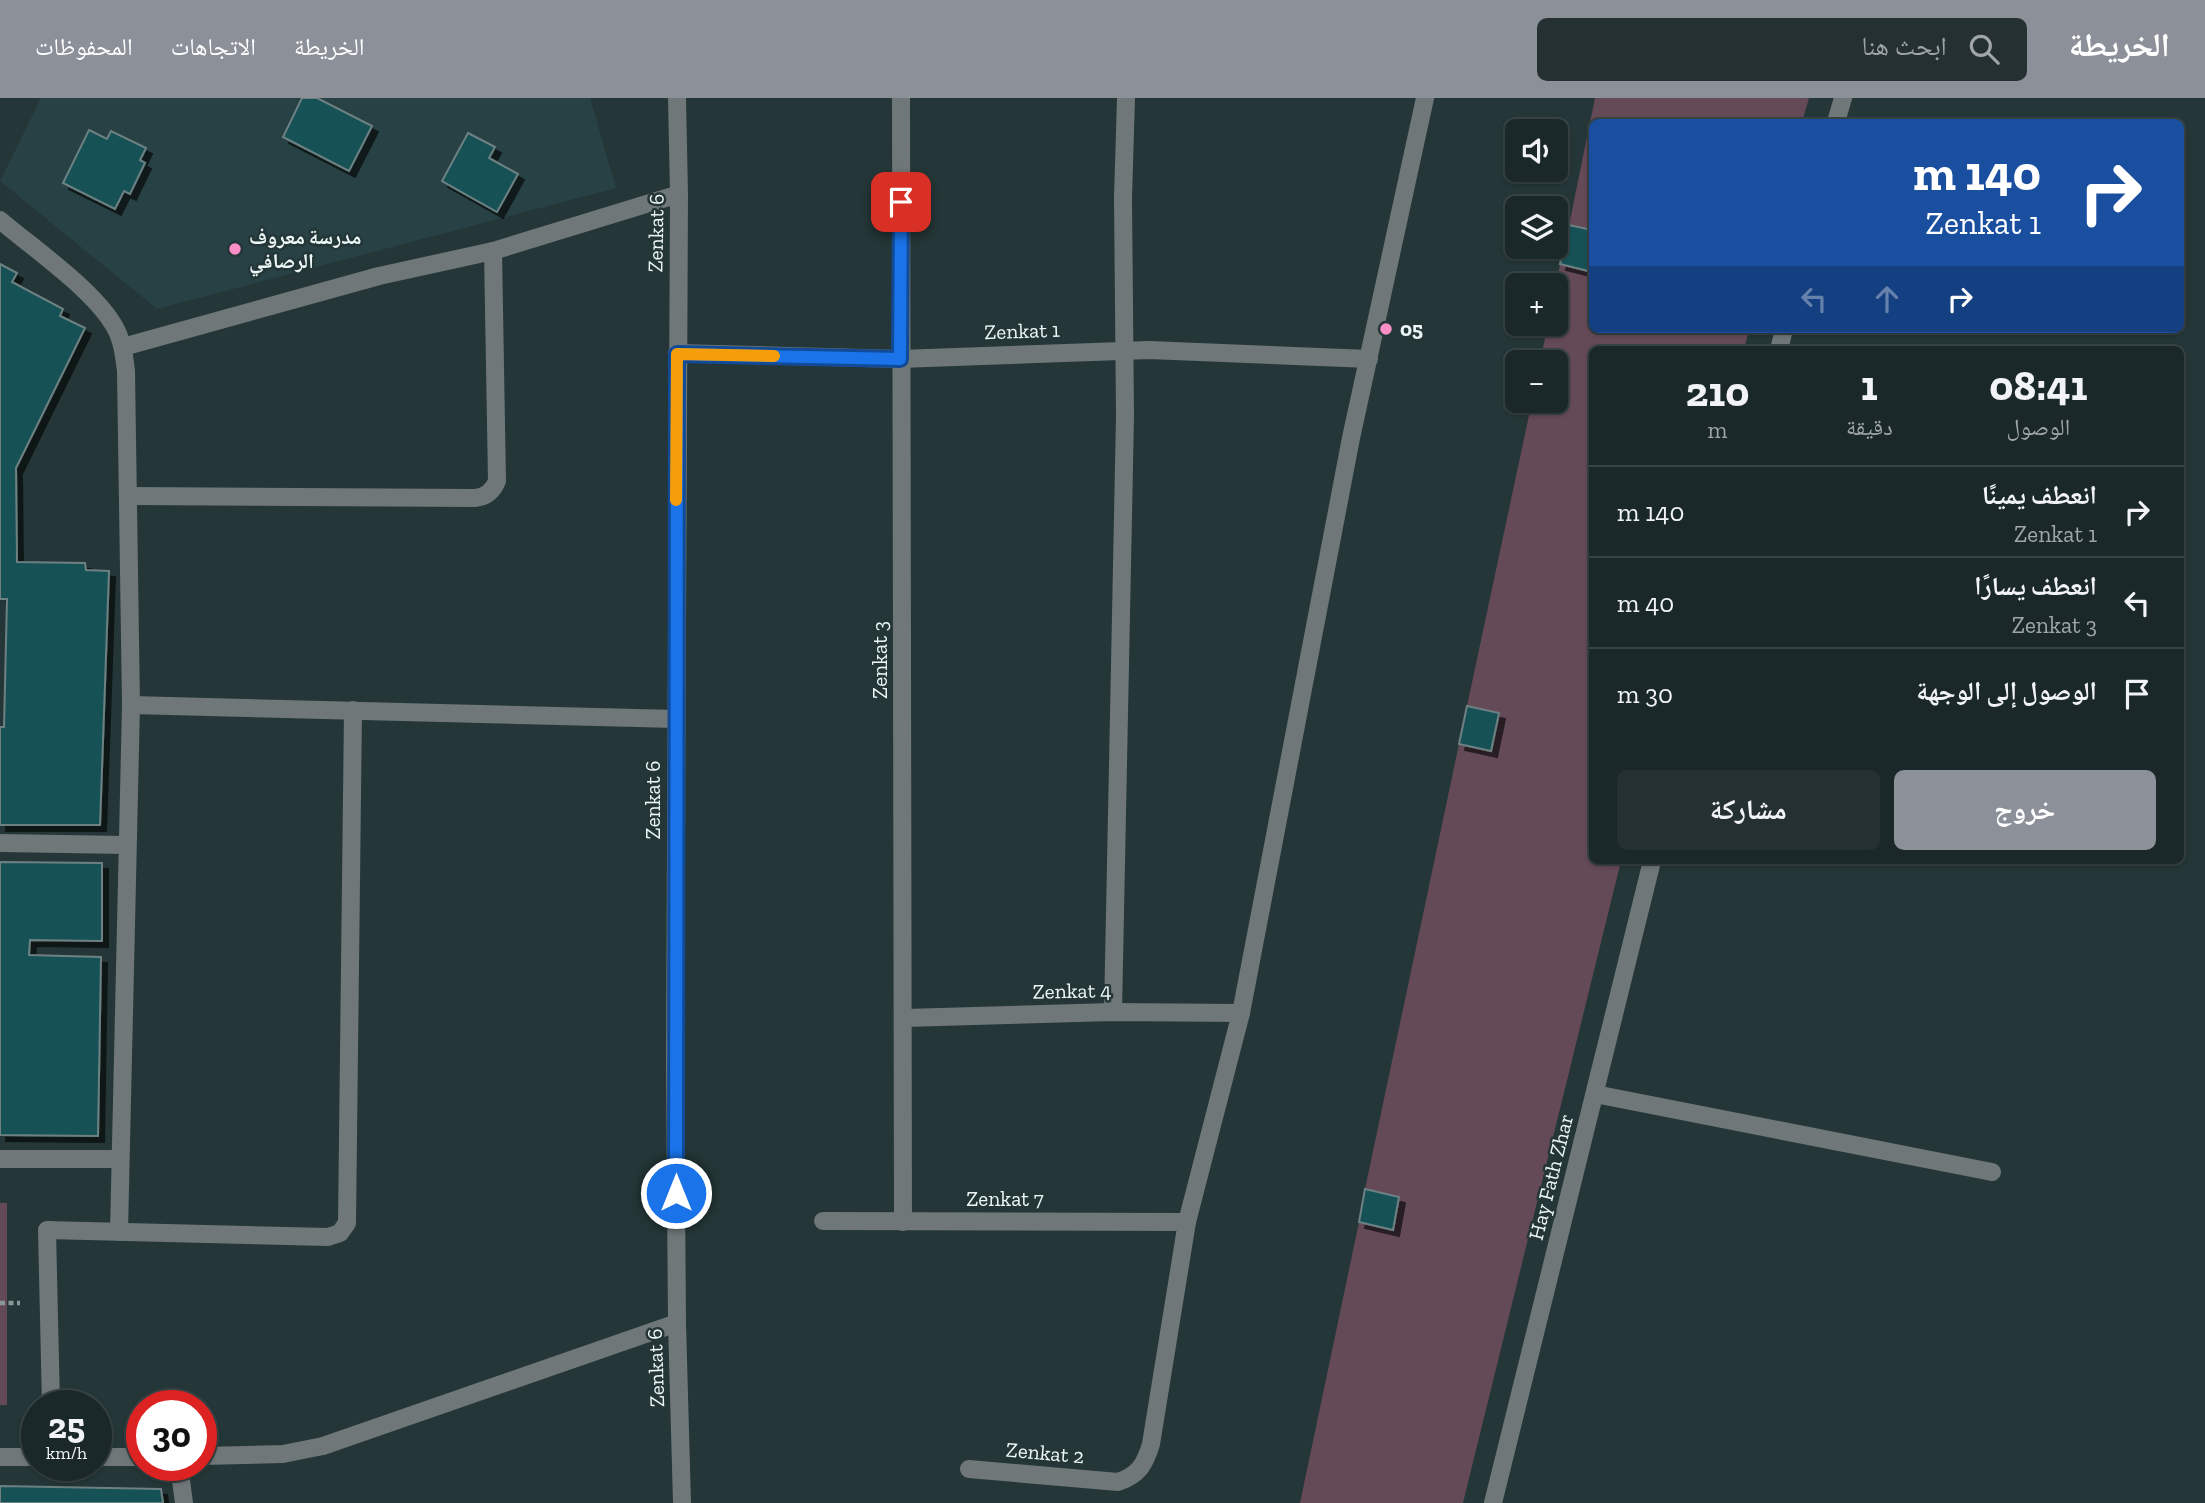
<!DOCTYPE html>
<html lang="ar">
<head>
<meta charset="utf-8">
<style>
	body { margin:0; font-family:"Zilla Slab","Noto Naskh Arabic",serif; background:#243031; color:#f1f3f6; direction:rtl; height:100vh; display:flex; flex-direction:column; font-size:26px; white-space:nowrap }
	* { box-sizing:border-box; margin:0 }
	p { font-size:23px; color:#a0a6a8 }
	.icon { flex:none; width:38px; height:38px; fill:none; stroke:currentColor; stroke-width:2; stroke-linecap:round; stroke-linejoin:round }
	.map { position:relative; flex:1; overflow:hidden; direction:ltr }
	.details { position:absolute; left:1589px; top:248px; width:595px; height:518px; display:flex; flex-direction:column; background:#1b2829; border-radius:10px; box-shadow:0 2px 5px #0004,0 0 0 2px #394446; direction:rtl }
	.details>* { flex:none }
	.hud { position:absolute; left:1589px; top:21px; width:595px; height:214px; border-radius:10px; box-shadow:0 2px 5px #0004,0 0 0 2px #394446; direction:rtl; background:#1a4fa0; color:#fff; overflow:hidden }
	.controls { position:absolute; left:1505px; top:21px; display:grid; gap:14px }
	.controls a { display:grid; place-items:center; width:63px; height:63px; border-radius:10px; background:#1b2829; box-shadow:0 2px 5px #0004,0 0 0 2px #394446; font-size:35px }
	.speed { position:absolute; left:21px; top:1292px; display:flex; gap:14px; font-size:35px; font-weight:700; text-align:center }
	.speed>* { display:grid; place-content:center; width:91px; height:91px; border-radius:50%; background:#1b2829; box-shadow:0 2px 5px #0004,0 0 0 2px #394446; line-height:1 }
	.speed small { font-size:18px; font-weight:400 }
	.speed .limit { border:10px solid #d22; background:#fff; color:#111 }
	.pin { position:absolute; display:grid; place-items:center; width:60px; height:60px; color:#fff; margin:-30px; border-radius:14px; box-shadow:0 4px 10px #0006 }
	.me { position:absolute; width:77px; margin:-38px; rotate:0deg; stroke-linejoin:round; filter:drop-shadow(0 0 5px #0008) }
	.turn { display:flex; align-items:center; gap:24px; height:147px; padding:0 28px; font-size:32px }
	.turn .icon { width:91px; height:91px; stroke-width:2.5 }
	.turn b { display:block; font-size:49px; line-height:60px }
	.lanes { display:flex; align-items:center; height:66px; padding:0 28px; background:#0003; justify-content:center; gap:35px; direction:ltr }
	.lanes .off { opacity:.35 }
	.eta { display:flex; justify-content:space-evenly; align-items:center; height:119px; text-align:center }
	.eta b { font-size:42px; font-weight:700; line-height:49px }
	.cta { display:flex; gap:14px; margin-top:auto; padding:14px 28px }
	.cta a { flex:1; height:80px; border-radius:10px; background:#8c9099; color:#fff; font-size:28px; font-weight:700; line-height:80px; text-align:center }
	.cta a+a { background:#243031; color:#f1f3f6 }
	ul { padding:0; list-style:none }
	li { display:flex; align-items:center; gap:21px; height:91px; padding:0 28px; border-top:2px solid #394446 }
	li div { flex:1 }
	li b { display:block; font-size:26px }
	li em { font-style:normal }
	header { display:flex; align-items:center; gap:42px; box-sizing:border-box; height:98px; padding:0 35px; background:#8c9099; color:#fff }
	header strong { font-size:33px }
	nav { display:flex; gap:38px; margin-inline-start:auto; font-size:24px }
	.search { width:490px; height:63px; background:#243031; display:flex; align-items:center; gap:18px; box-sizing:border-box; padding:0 24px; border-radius:10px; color:#a0a6a8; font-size:26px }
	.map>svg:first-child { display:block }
	.built { fill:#274144 }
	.green { fill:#644957 }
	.building { fill:#145157; stroke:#6d8082; stroke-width:2; filter:url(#shadow) }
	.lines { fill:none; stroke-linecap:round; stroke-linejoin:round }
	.path { stroke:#8a9899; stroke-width:4.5; stroke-dasharray:5 3.5; stroke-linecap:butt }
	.minor { stroke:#6f7778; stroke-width:18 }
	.route-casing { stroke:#114b97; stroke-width:18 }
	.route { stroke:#1a73e8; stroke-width:12 }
	.slow { stroke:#f59e0b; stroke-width:12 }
	.poi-dot { fill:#fa8fc7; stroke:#243637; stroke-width:2.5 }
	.labels { text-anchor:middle; stroke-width:5; stroke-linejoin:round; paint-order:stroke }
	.street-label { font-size:21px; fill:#edf7f8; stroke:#243637 }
	.poi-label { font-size:21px; font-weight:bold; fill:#edf7f8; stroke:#243637; text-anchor:start }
</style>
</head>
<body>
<header>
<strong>الخريطة</strong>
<div class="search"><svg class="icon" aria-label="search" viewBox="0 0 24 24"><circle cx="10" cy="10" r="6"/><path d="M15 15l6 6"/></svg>ابحث هنا</div>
<nav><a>الخريطة</a><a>الاتجاهات</a><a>المحفوظات</a></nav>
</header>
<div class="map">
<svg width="2205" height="1405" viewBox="0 0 2205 1405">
	<defs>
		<filter id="shadow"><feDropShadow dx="6" dy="6" stdDeviation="0" flood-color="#0009"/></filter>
	</defs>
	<rect width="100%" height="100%" fill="#243637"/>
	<!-- built -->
	<polygon class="built" points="41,0 590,0 616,90 157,211 0,83"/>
	<!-- green -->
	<g class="green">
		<polygon points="1595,0 1809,0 1802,24 1592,24 1592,132 1569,127"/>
		<polygon points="1560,166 1591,174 1592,171 1592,231 1749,231 1744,252 1592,252 1592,763 1621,763 1463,1405 1300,1405 1359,1124 1393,1131 1399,1099 1365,1091 1459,646 1491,653 1499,616 1467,608 1532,303 1556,303 1556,264 1540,264 1548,226 1556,226 1556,189"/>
		<rect x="0" y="1105" width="7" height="202"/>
	</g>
	<!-- building -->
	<g class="building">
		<polygon points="302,0 317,0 372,28 349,73 283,39"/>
		<polygon points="89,32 107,41 111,33 146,50 140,62 145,65 130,96 124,93 115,111 63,85"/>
		<polygon points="468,35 495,49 489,60 518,76 497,114 442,83"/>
		<polygon points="1569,127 1592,132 1592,174 1560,166"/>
		<polygon points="0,166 17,175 12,184 63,211 60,218 85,230 16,370 17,464 85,465 86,472 109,473 100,727 0,727 0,629 4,629 7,501 0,501"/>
		<polygon points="1467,608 1499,615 1491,653 1459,646"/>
		<polygon points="0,764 102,765 102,843 30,842 29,857 101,859 98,1038 0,1037"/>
		<polygon points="1365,1091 1399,1099 1393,1132 1359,1124"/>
		<polygon points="0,1388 161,1391 163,1405 0,1405"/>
	</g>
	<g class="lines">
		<!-- path -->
		<polyline class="path" points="0,1205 20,1205"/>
		<!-- minor -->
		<g class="minor">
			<polyline points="677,0 679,96 675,965 677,1225 682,1405"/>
			<polyline points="901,0 903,1124"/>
			<polyline points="1836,24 1843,0"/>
			<path d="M0,122C33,150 91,190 113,226C122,240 124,256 126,273L131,607L119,1134"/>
			<polyline points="123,249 379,178 493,153 679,96"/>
			<polyline points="1779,252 1784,231"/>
			<polyline points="677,255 900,261 1149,252 1369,261"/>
			<path d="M129,398L475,400C486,399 493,393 497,383L493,153"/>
			<polyline points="131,607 676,621"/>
			<polyline points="0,745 126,747"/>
			<polyline points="1113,914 1125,318 1123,100 1126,0"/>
			<polyline points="905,920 1113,914 1241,915"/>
			<polyline points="1595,996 1992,1074"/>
			<polyline points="0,1061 120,1061"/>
			<polyline points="823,1123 1187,1124"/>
			<polyline points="51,1307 47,1132 328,1139 340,1135 347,1125 353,612"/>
			<polyline points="201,1358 283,1356 323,1348 677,1225"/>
			<polyline points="0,1359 37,1359"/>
			<polyline points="96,1359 142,1359"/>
			<polyline points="179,1367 184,1405"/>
			<path d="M969,1371L1118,1384C1139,1377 1145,1366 1151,1346L1187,1124L1241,915L1351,340L1425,0"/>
			<polyline points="1493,1405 1652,763"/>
		</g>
	</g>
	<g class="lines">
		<!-- route casing -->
		<g class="route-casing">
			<polyline id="route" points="676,1095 677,256 900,261 901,104"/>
		</g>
		<!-- route -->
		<use href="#route" class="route"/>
		<!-- slow -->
		<polyline class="slow" points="676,402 677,256 774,258"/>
	</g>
	<!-- markers -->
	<g class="poi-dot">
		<circle cx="235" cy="151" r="7"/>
		<circle cx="1386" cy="231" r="7"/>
	</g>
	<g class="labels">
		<!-- street labels -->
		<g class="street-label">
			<text transform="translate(656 135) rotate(-89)" y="7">Zenkat 6</text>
			<text transform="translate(1022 233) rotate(-2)" y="7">Zenkat 1</text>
			<text transform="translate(880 562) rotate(-90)" y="7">Zenkat 3</text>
			<text transform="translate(653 702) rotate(-90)" y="7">Zenkat 6</text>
			<text transform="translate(1072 893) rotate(-1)" y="7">Zenkat 4</text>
			<text transform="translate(1551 1079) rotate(-76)" y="7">Hay Fath Zhar</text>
			<text x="1005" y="1108">Zenkat 7</text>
			<text transform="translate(656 1270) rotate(-92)" y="7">Zenkat 6</text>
			<text transform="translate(1045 1355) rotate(5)" y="7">Zenkat 2</text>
		</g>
		<!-- poi labels -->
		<g class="poi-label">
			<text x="249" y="146">مدرسة معروف<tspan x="249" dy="24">الرصافي</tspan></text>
			<text x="1400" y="238">05</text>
		</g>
	</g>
</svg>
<div class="controls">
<a><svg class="icon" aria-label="sound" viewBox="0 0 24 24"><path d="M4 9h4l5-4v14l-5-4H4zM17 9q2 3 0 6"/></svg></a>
<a><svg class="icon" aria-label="layers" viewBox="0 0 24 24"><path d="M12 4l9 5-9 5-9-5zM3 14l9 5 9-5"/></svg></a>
<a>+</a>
<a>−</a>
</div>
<div class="speed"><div>25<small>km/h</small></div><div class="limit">30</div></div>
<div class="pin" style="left:901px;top:104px;background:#d93025"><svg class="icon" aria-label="arrive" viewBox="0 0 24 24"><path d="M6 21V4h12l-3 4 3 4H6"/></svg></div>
<svg class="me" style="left:676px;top:1095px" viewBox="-20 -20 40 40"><circle r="17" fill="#1a73e8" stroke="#fff" stroke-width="3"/><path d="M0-11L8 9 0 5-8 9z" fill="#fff"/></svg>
<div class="hud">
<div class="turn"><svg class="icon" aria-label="right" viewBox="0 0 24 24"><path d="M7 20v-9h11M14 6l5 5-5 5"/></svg><div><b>140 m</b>Zenkat 1</div></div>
<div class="lanes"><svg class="icon off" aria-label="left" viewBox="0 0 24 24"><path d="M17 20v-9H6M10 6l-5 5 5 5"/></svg><svg class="icon off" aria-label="ahead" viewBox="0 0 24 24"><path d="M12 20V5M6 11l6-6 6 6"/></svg><svg class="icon" aria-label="right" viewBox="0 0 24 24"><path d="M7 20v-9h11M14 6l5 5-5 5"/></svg></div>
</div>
<section class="details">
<div class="eta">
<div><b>08:41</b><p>الوصول</p></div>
<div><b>1</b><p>دقيقة</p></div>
<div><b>210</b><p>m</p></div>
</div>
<ul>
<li><svg class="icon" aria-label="right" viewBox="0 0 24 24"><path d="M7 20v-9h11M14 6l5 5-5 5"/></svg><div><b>انعطف يمينًا</b><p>Zenkat 1</p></div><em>140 m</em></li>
<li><svg class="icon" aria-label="left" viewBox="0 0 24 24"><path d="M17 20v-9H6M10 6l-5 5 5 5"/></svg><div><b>انعطف يسارًا</b><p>Zenkat 3</p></div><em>40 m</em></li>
<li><svg class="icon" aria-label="arrive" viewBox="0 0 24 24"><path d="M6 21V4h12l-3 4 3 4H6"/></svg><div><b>الوصول إلى الوجهة</b></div><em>30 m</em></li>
</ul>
<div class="cta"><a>خروج</a><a>مشاركة</a></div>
</section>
</div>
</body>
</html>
